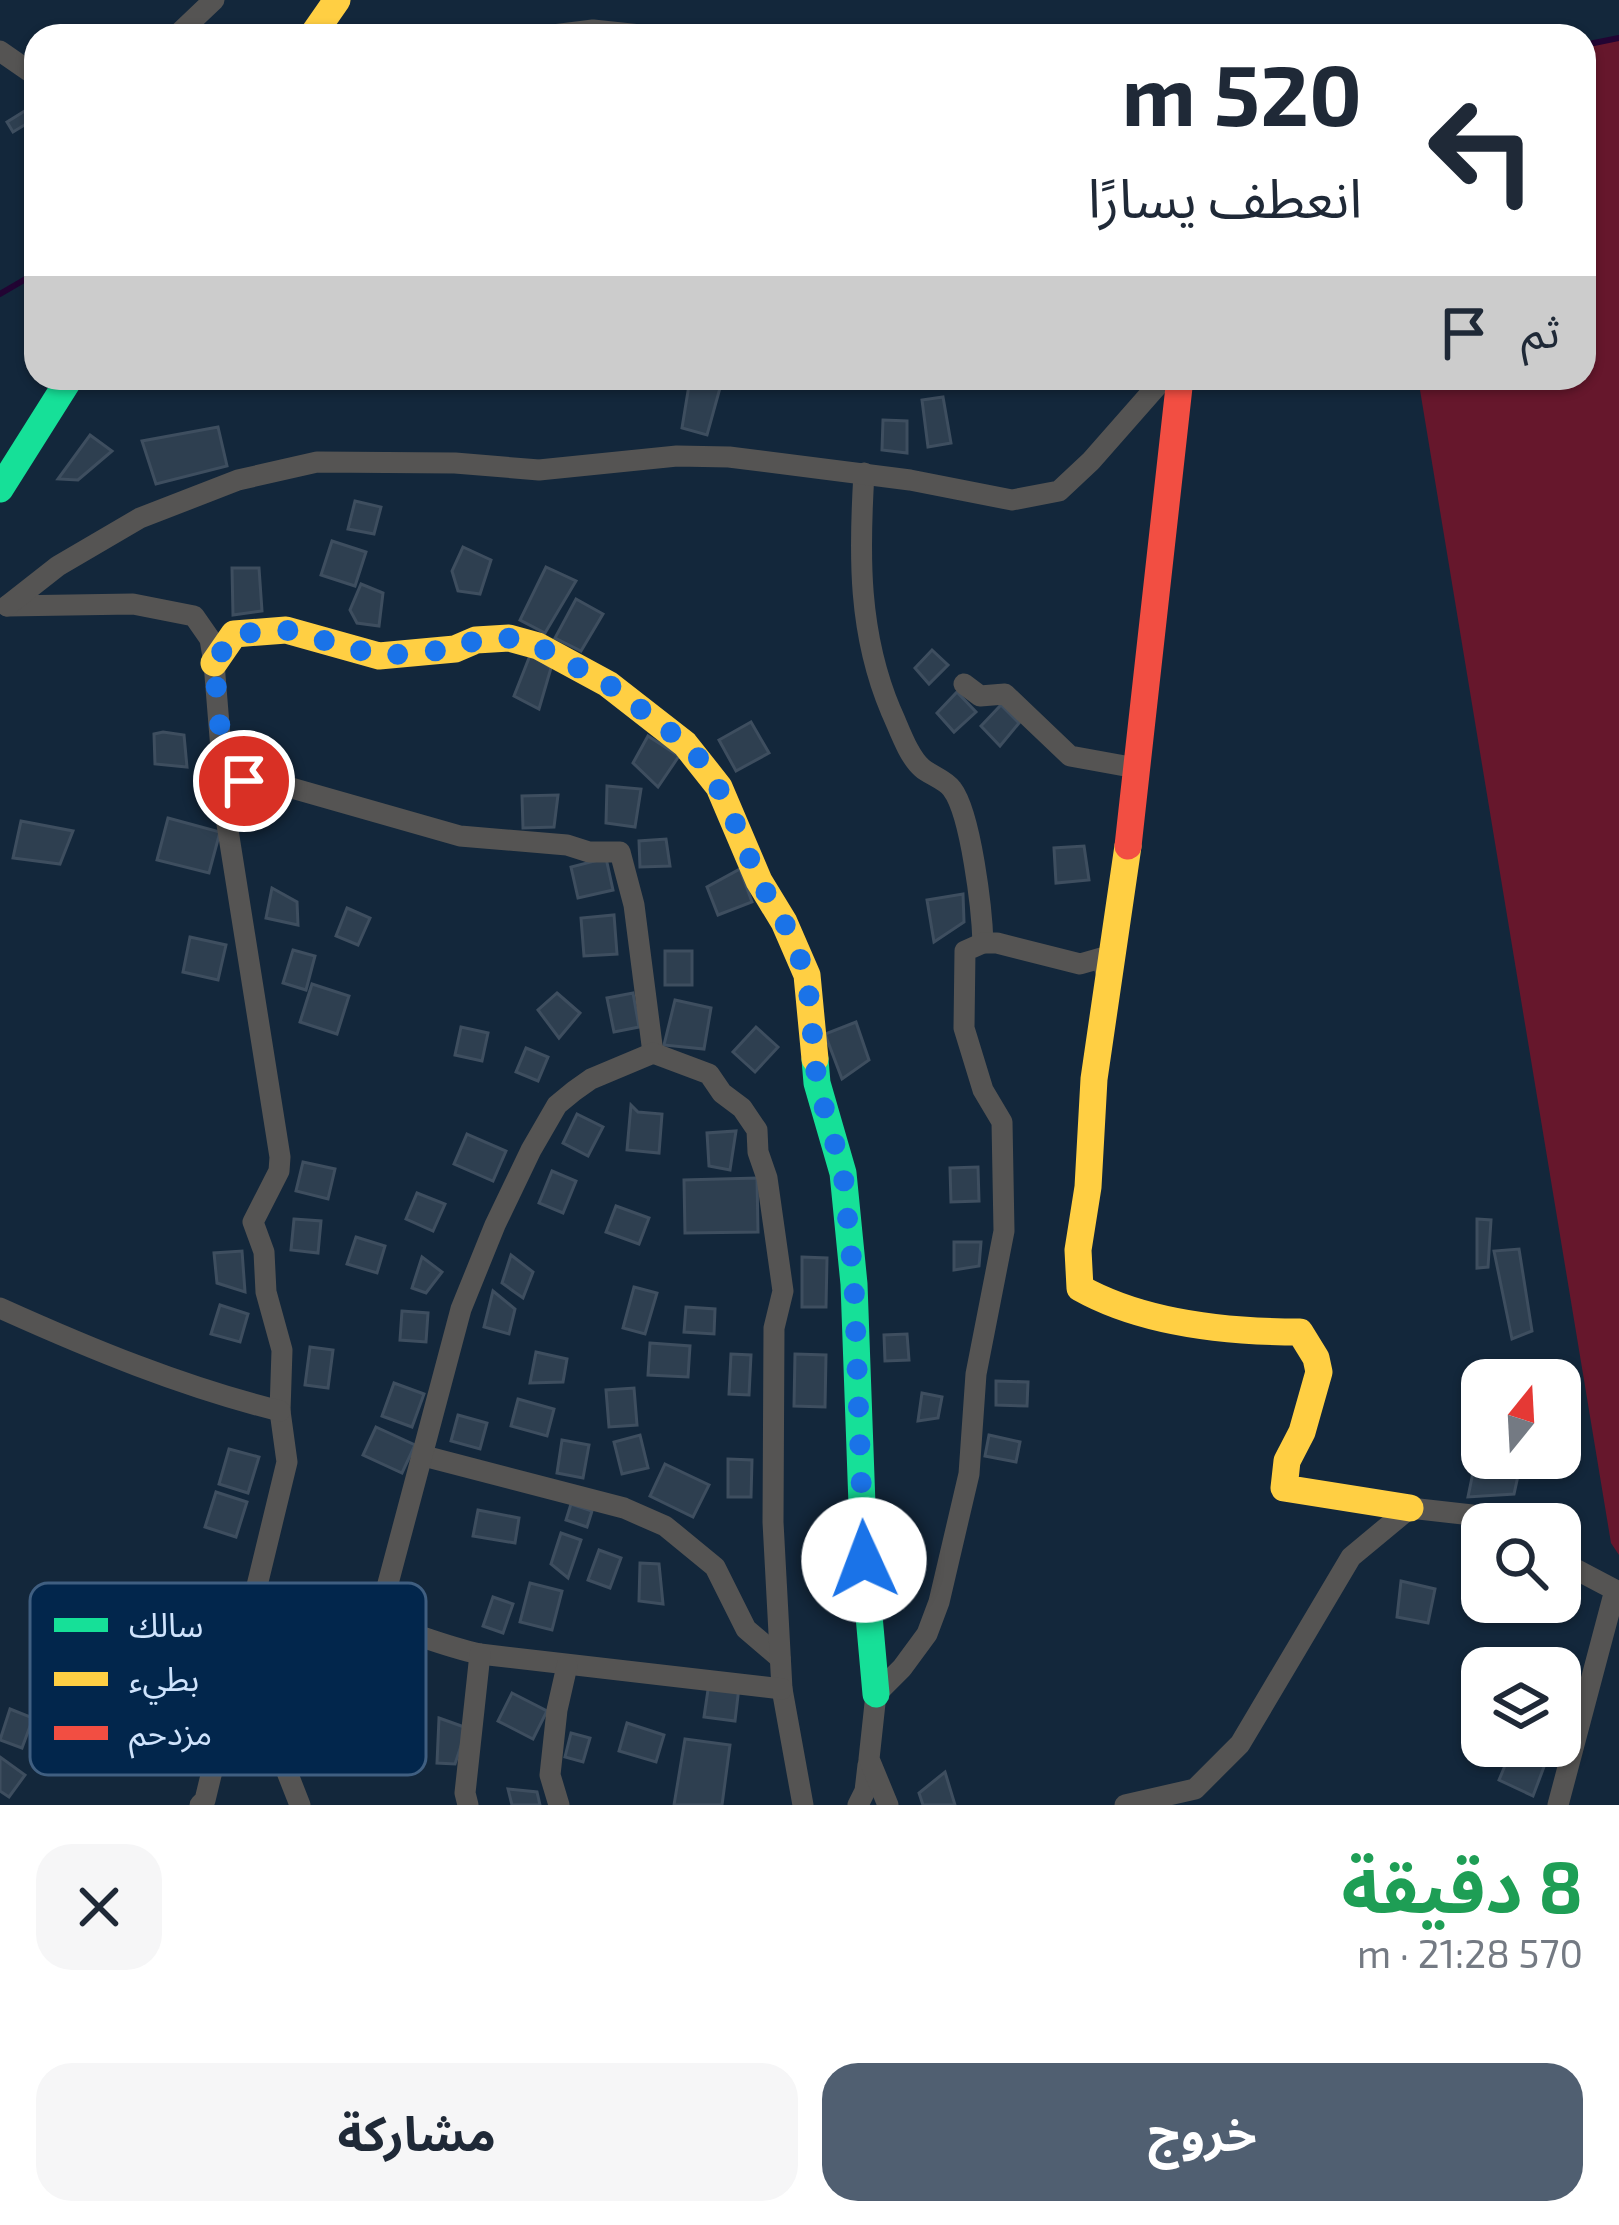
<!DOCTYPE html>
<html lang="ar">
<head>
<meta charset="utf-8">
<style>
	body { margin:0; font-family:"Exo 2","Noto Sans Arabic",sans-serif; background:#f6f6f7; color:#1f2937; direction:rtl; height:100vh; display:flex; flex-direction:column; font-size:45px; white-space:nowrap }
	* { box-sizing:border-box; margin:0 }
	p { font-size:39px; color:#747a83 }
	.icon { flex:none; width:66px; height:66px; fill:none; stroke:currentColor; stroke-width:2; stroke-linecap:round; stroke-linejoin:round }
	.map { position:relative; height:1805px; overflow:hidden; direction:ltr }
	.sheet { display:flex; flex-direction:column; background:#fff; flex:1 }
	.sheet>* { flex:none }
	.banner { position:absolute; left:24px; top:24px; width:1572px; height:366px; border-radius:36px; box-shadow:0 3px 9px #0004; direction:rtl; background:#fff; color:#1f2937; overflow:hidden }
	.needle { width:78px; rotate:18deg }
	.controls { position:absolute; left:1461px; top:1359px; display:grid; gap:24px }
	.controls a { display:grid; place-items:center; width:120px; height:120px; border-radius:24px; background:#fff; box-shadow:0 3px 9px #0004; font-size:60px }
	.pin { position:absolute; display:grid; place-items:center; width:102px; height:102px; color:#fff; margin:-51px; border:6px solid #fff; border-radius:50%; box-shadow:0 3px 12px #0007 }
	.me { position:absolute; width:132px; margin:-66px; rotate:358deg; stroke-linejoin:round; filter:drop-shadow(0 0 9px #0008) }
	.turn { display:flex; align-items:center; gap:42px; height:252px; padding:0 36px; font-size:54px }
	.turn .icon { width:156px; height:156px; stroke-width:2.5 }
	.turn b { display:block; font-size:84px; line-height:102px }
	.then { display:flex; align-items:center; height:114px; padding:0 36px; background:#0003; gap:24px; font-size:45px }
	.round { display:grid; place-items:center; flex:none; width:126px; height:126px; border-radius:36px; background:#f6f6f7 }
	.headline { display:flex; align-items:center; justify-content:space-between; height:204px; padding:0 36px }
	h1 { font-size:72px; font-weight:700; line-height:90px; color:#1e9e55 }
	.cta { display:flex; gap:24px; margin-top:auto; padding:24px 36px }
	.cta a { flex:1; height:138px; border-radius:36px; background:#505f71; color:#fff; font-size:48px; font-weight:700; line-height:138px; text-align:center }
	.cta a+a { background:#f6f6f7; color:#1f2937 }
	.map>svg:first-child { display:block }
	.green { fill:#66172c }
	.lines { fill:none; stroke-linecap:round; stroke-linejoin:round }
	.stream { stroke:#220433; stroke-width:6 }
	.building { fill:#2e3f50; stroke:#3e4e5f; stroke-width:3 }
	.street { stroke:#555453; stroke-width:21 }
	.fast { stroke:#16e098; stroke-width:27 }
	.slow { stroke:#ffcf43; stroke-width:27 }
	.jam { stroke:#f24e42; stroke-width:27 }
	.route { stroke:#1a73e8; stroke-width:21; stroke-dasharray:0 37.8 }
	.key { fill:#02264c; stroke:#405f81; stroke-width:3 }
	.key-label { font-size:33px; fill:#cfe3fc }
</style>
</head>
<body>
<div class="map">
<svg width="1619" height="1805" viewBox="0 0 1619 1805">
	<rect width="100%" height="100%" fill="#13273b"/>
	<!-- green -->
	<polygon class="green" points="1619,38 1619,1555 1611,1543 1418,378 1584,378 1584,45"/>
	<g class="lines">
		<!-- stream -->
		<g class="stream">
			<polyline points="1584,45 1619,38"/>
			<polyline points="0,294 36,273"/>
		</g>
	</g>
	<!-- building -->
	<g class="building">
		<polygon points="36,104 36,118 13,132 7,122"/>
		<polygon points="690,379 720,388 707,435 682,428"/>
		<polygon points="943,397 951,443 928,447 922,400"/>
		<polygon points="883,420 907,421 907,453 882,450"/>
		<polygon points="218,427 227,466 156,484 142,441"/>
		<polygon points="90,435 112,451 78,480 58,479"/>
		<polygon points="355,501 381,507 374,534 348,529"/>
		<polygon points="332,541 366,552 355,586 321,575"/>
		<polygon points="463,547 491,560 480,594 458,591 452,571"/>
		<polygon points="546,567 576,581 545,633 520,620"/>
		<polygon points="232,568 259,568 262,611 233,615"/>
		<polygon points="361,584 383,593 379,626 357,623 350,610"/>
		<polygon points="576,599 603,614 581,651 555,638"/>
		<polygon points="932,650 948,665 929,684 915,668"/>
		<polygon points="531,653 551,668 539,709 514,696"/>
		<polygon points="957,692 976,712 954,732 937,713"/>
		<polygon points="1001,705 1019,723 1000,746 981,726"/>
		<polygon points="751,722 769,753 736,771 719,740"/>
		<polygon points="163,732 184,735 187,767 155,764 154,734"/>
		<polygon points="648,736 679,756 658,787 633,763"/>
		<polygon points="607,786 641,789 635,827 606,823"/>
		<polygon points="558,795 554,827 523,828 522,796"/>
		<polygon points="168,818 220,832 209,873 157,860"/>
		<polygon points="21,821 73,831 60,864 13,858"/>
		<polygon points="666,839 670,866 640,867 639,841"/>
		<polygon points="1084,846 1089,880 1056,883 1054,848"/>
		<polygon points="606,858 613,890 578,898 571,867"/>
		<polygon points="740,869 752,902 718,915 707,887"/>
		<polygon points="272,888 297,902 298,925 266,918"/>
		<polygon points="963,894 964,922 934,942 927,900"/>
		<polygon points="347,908 370,918 358,945 336,936"/>
		<polygon points="614,915 617,954 584,956 581,918"/>
		<polygon points="190,937 226,945 218,980 183,972"/>
		<polygon points="293,950 315,956 306,990 283,983"/>
		<rect x="665" y="951" width="27" height="34"/>
		<polygon points="312,984 349,996 337,1034 300,1022"/>
		<polygon points="557,993 580,1013 559,1038 538,1010"/>
		<polygon points="633,993 639,1027 614,1032 607,998"/>
		<polygon points="675,1000 711,1008 704,1049 664,1045"/>
		<polygon points="856,1022 869,1060 842,1079 825,1034"/>
		<polygon points="461,1027 488,1033 482,1061 455,1055"/>
		<polygon points="756,1027 778,1047 755,1072 733,1052"/>
		<polygon points="526,1048 548,1057 538,1081 516,1072"/>
		<polygon points="631,1105 638,1112 662,1114 659,1153 627,1150"/>
		<polygon points="577,1114 603,1127 588,1156 563,1143"/>
		<polygon points="736,1131 730,1170 709,1166 707,1133"/>
		<polygon points="467,1134 506,1151 493,1181 454,1164"/>
		<polygon points="303,1162 335,1169 328,1199 296,1191"/>
		<polygon points="978,1167 979,1201 951,1202 950,1168"/>
		<polygon points="552,1171 576,1181 563,1213 539,1203"/>
		<polygon points="757,1178 758,1232 685,1233 684,1180"/>
		<polygon points="417,1193 445,1204 433,1231 406,1219"/>
		<polygon points="616,1206 649,1218 639,1244 606,1232"/>
		<polygon points="294,1219 321,1221 318,1253 291,1250"/>
		<polygon points="1477,1219 1491,1220 1488,1267 1477,1268"/>
		<polygon points="356,1237 385,1246 377,1273 347,1264"/>
		<polygon points="954,1242 981,1242 979,1266 954,1270"/>
		<polygon points="1519,1249 1532,1331 1512,1339 1494,1251"/>
		<polygon points="242,1251 245,1292 217,1283 214,1253"/>
		<polygon points="511,1255 533,1272 523,1298 502,1283"/>
		<polygon points="422,1257 442,1272 426,1293 412,1288"/>
		<polygon points="802,1257 827,1258 826,1307 802,1307"/>
		<polygon points="634,1287 657,1293 645,1334 623,1328"/>
		<polygon points="493,1291 515,1309 509,1334 484,1327"/>
		<polygon points="220,1305 248,1314 240,1342 211,1334"/>
		<polygon points="686,1307 715,1309 714,1334 684,1332"/>
		<polygon points="402,1311 428,1313 426,1342 400,1340"/>
		<polygon points="907,1334 909,1360 885,1361 884,1335"/>
		<polygon points="650,1343 690,1346 688,1377 648,1375"/>
		<polygon points="310,1347 333,1350 328,1388 305,1385"/>
		<polygon points="536,1352 567,1359 563,1382 530,1383"/>
		<polygon points="731,1354 751,1355 749,1395 729,1394"/>
		<polygon points="795,1354 826,1355 825,1407 794,1406"/>
		<polygon points="996,1381 1028,1382 1027,1406 996,1405"/>
		<polygon points="394,1383 424,1394 412,1427 382,1416"/>
		<polygon points="634,1388 637,1425 609,1427 606,1390"/>
		<polygon points="922,1393 942,1397 938,1418 918,1421"/>
		<polygon points="518,1399 554,1409 547,1436 511,1426"/>
		<polygon points="458,1415 487,1423 480,1449 451,1441"/>
		<polygon points="376,1427 415,1445 402,1473 363,1455"/>
		<polygon points="640,1435 648,1468 622,1474 614,1442"/>
		<polygon points="989,1435 1020,1442 1016,1462 985,1456"/>
		<polygon points="562,1440 589,1445 583,1478 557,1473"/>
		<polygon points="229,1449 259,1457 248,1493 219,1484"/>
		<polygon points="1476,1458 1521,1462 1514,1494 1468,1497"/>
		<polygon points="728,1459 752,1460 751,1497 728,1497"/>
		<polygon points="665,1464 709,1485 693,1517 650,1496"/>
		<polygon points="216,1492 247,1502 236,1537 205,1527"/>
		<polygon points="571,1504 592,1511 587,1527 566,1520"/>
		<polygon points="478,1510 519,1518 515,1543 473,1536"/>
		<polygon points="561,1533 581,1540 568,1578 551,1564"/>
		<polygon points="599,1550 621,1558 610,1588 588,1580"/>
		<polygon points="872,1562 904,1574 903,1608 875,1602"/>
		<polygon points="640,1563 659,1564 663,1604 639,1601"/>
		<polygon points="1401,1581 1435,1589 1428,1623 1397,1617"/>
		<polygon points="530,1583 562,1591 552,1630 520,1622"/>
		<polygon points="493,1597 513,1604 503,1633 483,1626"/>
		<polygon points="709,1683 739,1687 735,1721 704,1717"/>
		<polygon points="512,1693 547,1711 533,1739 498,1721"/>
		<polygon points="10,1709 33,1718 22,1748 0,1740"/>
		<polygon points="439,1718 467,1728 455,1764 437,1763"/>
		<polygon points="627,1723 664,1735 656,1762 619,1751"/>
		<polygon points="571,1733 590,1738 583,1762 565,1757"/>
		<polygon points="685,1739 730,1745 722,1805 674,1805"/>
		<polygon points="1512,1749 1545,1764 1533,1796 1499,1780"/>
		<polygon points="0,1757 25,1775 9,1797 0,1791"/>
		<polygon points="945,1772 955,1805 923,1805 919,1793"/>
		<polygon points="508,1789 537,1792 540,1805 512,1805"/>
	</g>
	<g class="lines">
		<!-- street -->
		<g class="street">
			<polyline points="176,36 214,0"/>
			<polyline points="545,36 593,30 650,36"/>
			<polyline points="995,36 1029,36"/>
			<polyline points="0,51 36,76"/>
			<path d="M864,473C859,555 858,633 891,711C899,728 908,756 922,768C930,775 946,780 952,789C971,814 982,910 983,943"/>
			<polyline points="7,606 133,604 194,616 210,639 214,663 227,824 280,1157 279,1171 253,1222 264,1252 266,1292 282,1350 280,1411 287,1462 205,1800 200,1805"/>
			<polyline points="7,606 58,566 140,518 238,480 317,462 455,463 539,470 677,456 729,457 910,480 1012,500 1059,491 1091,461 1164,378"/>
			<polyline points="964,684 980,696 1005,694 1070,756 1136,768"/>
			<polyline points="225,781 288,787 460,836 567,845 589,852 620,852 634,905 653,1053"/>
			<path d="M0,1308C91,1349 183,1387 280,1411"/>
			<polyline points="424,1456 624,1508 665,1526 715,1567 746,1629 780,1658"/>
			<polyline points="260,1609 263,1665 258,1683 272,1734 300,1805"/>
			<polyline points="378,1621 461,1309 495,1225 531,1150 557,1105 574,1091 591,1079 653,1053 709,1074 722,1093 742,1108 757,1130 758,1152 767,1178 783,1291 774,1328 773,1522 782,1689 803,1805"/>
			<path d="M263,1665C331,1578 393,1636 480,1654L782,1689"/>
			<polyline points="225,1726 272,1734"/>
			<polyline points="468,1805 465,1793 480,1654"/>
			<polyline points="559,1805 550,1775 557,1710 567,1666"/>
			<polyline points="858,1805 865,1791 868,1765"/>
			<polyline points="888,1805 869,1759 876,1694 902,1668 927,1634 939,1602 969,1474 976,1374 1004,1231 1002,1122 983,1090 964,1028 965,951 983,943 997,943 1080,964 1101,958 1107,975"/>
			<polyline points="1125,1805 1195,1789 1240,1744 1351,1557 1410,1508 1472,1515 1489,1524"/>
			<polyline points="1558,1805 1615,1590 1560,1561"/>
		</g>
		<!-- fast -->
		<g class="fast">
			<polyline points="0,489 70,378"/>
			<polyline points="815,1059 817,1083 843,1173 854,1284 864,1560 876,1694"/>
		</g>
		<!-- slow -->
		<g class="slow">
			<polyline points="312,36 337,0"/>
			<polyline points="214,663 234,634 286,630 379,656 455,649 476,640 509,638 538,646 608,684 685,744 719,787 759,881 784,922 807,975 815,1059"/>
			<path d="M1128,846L1094,1079L1088,1187L1078,1250L1080,1288C1144,1324 1228,1332 1300,1332L1316,1358L1319,1372L1302,1432L1287,1461L1284,1488L1410,1508"/>
		</g>
		<!-- jam -->
		<polyline class="jam" points="1128,846 1180,378"/>
	</g>
	<g class="lines">
		<!-- route -->
		<polyline class="route" points="244,781 225,781 214,663 234,634 286,630 380,656 455,649 476,640 508,638 538,646 608,684 686,744 704,764 727,803 759,881 784,922 807,975 817,1083 843,1172 854,1284 864,1560"/>
	</g>
	<!-- legend -->
	<rect x="30" y="1583" width="396" height="192" rx="18" class="key"/>
	<rect x="54" y="1618" width="54" height="14" fill="#16e098"/>
	<rect x="54" y="1672" width="54" height="14" fill="#ffcf43"/>
	<rect x="54" y="1726" width="54" height="14" fill="#f24e42"/>
	<g class="key-label">
		<text x="129" y="1637">سالك</text>
		<text x="129" y="1691">بطيء</text>
		<text x="129" y="1745">مزدحم</text>
	</g>
</svg>
<div class="controls">
<a><svg class="needle" viewBox="-14 -14 28 28"><path d="M0-13l5 13h-10z" fill="#e53935"/><path d="M0 13l5-13h-10z" fill="#747a83"/></svg></a>
<a><svg class="icon" aria-label="search" viewBox="0 0 24 24"><circle cx="10" cy="10" r="6"/><path d="M15 15l6 6"/></svg></a>
<a><svg class="icon" aria-label="layers" viewBox="0 0 24 24"><path d="M12 4l9 5-9 5-9-5zM3 14l9 5 9-5"/></svg></a>
</div>
<div class="pin" style="left:244px;top:781px;background:#d93025"><svg class="icon" aria-label="arrive" viewBox="0 0 24 24"><path d="M6 21V4h12l-3 4 3 4H6"/></svg></div>
<svg class="me" style="left:864px;top:1560px" viewBox="-20 -20 40 40"><circle r="19" fill="#fff"/><path d="M0-13L10 11 0 6-10 11z" fill="#1a73e8"/></svg>
<div class="banner">
<div class="turn"><svg class="icon" aria-label="left" viewBox="0 0 24 24"><path d="M17 20v-9H6M10 6l-5 5 5 5"/></svg><div><b>520 m</b>انعطف يسارًا</div></div>
<div class="then">ثم<svg class="icon" aria-label="arrive" viewBox="0 0 24 24"><path d="M6 21V4h12l-3 4 3 4H6"/></svg></div>
</div>
</div>
<section class="sheet">
<div class="headline"><div><h1>8 دقيقة</h1><p>570 m · 21:28</p></div><a class="round"><svg class="icon" aria-label="close" viewBox="0 0 24 24"><path d="M6 6l12 12M18 6L6 18"/></svg></a></div>
<div class="cta"><a>خروج</a><a>مشاركة</a></div>
</section>
</body>
</html>
